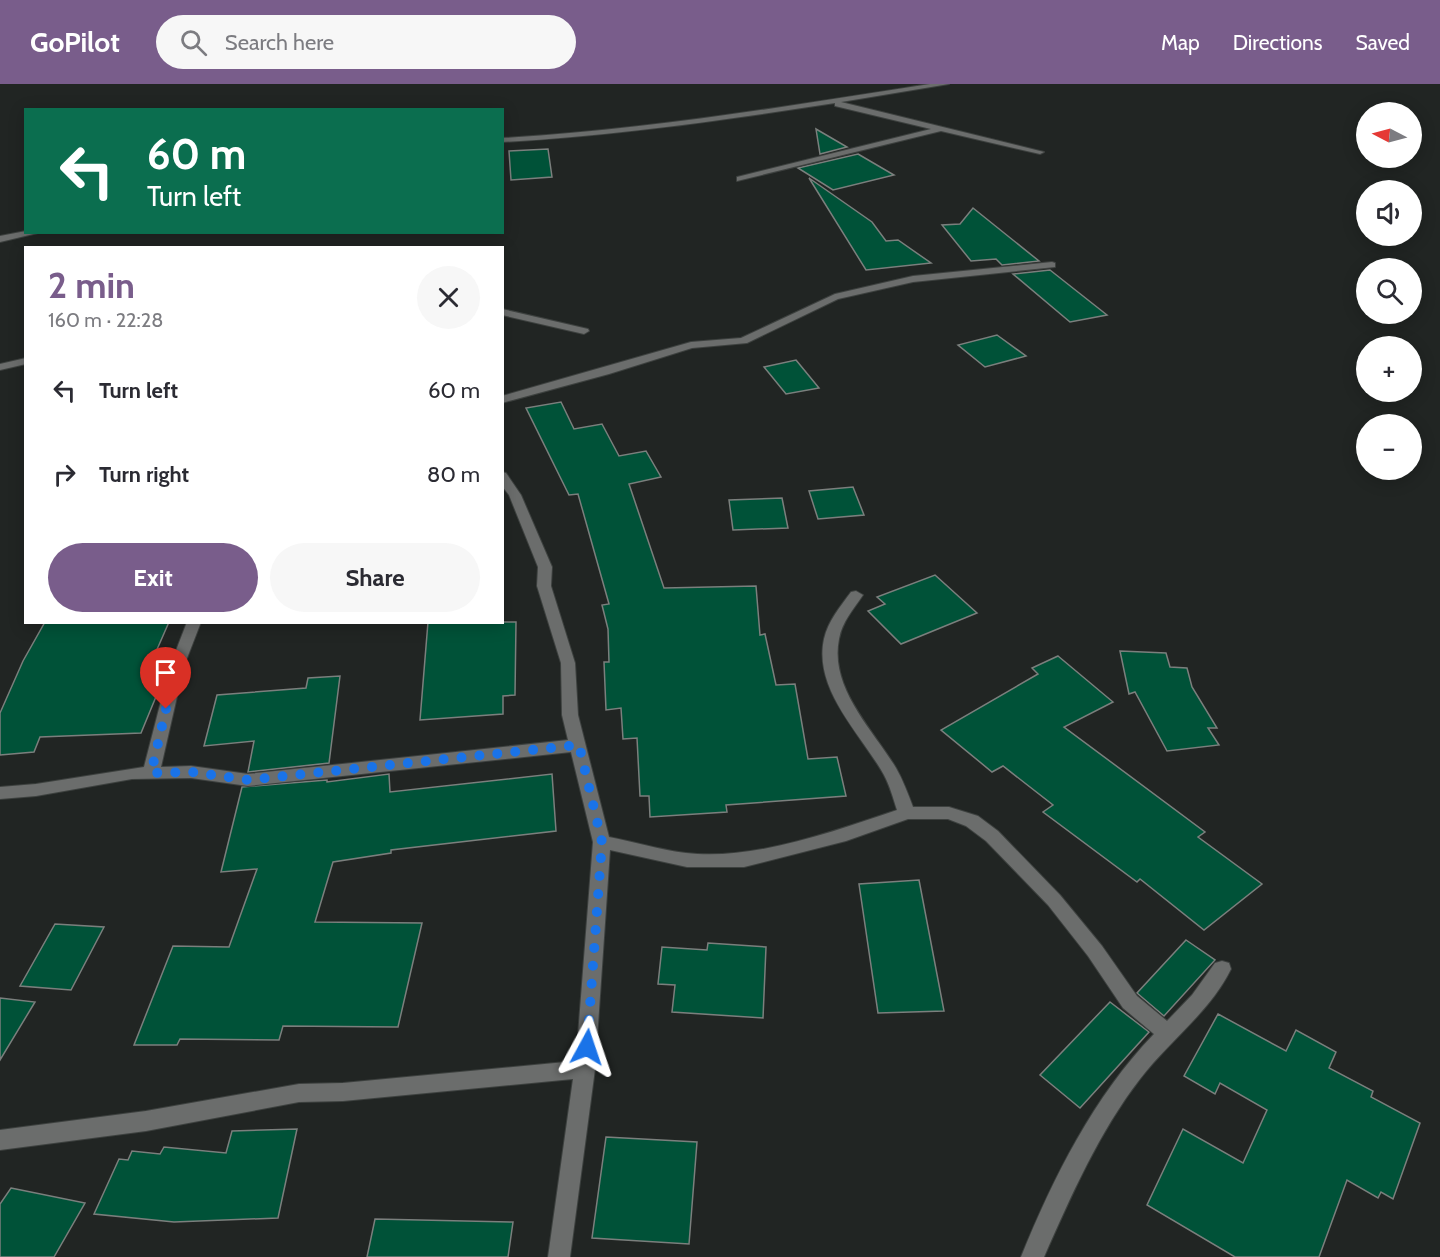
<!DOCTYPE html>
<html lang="en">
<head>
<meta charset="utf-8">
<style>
	body { margin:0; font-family:Cabin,sans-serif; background:#f7f7f7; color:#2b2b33; height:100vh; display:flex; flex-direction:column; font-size:22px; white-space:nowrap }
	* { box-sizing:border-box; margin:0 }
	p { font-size:20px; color:#7c7c81 }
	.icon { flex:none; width:33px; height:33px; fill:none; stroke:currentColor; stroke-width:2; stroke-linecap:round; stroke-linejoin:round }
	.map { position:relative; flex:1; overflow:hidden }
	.drawer { position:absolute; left:24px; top:162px; width:480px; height:378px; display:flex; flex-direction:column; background:#fff; border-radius:0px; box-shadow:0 3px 15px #0003 }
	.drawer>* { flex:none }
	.hud { position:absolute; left:24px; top:24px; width:480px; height:126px; border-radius:0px; box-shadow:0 3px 15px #0003; background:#0b6e4f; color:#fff; overflow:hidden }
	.needle { width:39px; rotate:276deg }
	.buttons { position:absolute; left:1356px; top:18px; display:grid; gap:12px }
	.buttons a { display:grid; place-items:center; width:66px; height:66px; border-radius:50%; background:#fff; box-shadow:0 3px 15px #0003; font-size:30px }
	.pin { position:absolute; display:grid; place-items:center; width:51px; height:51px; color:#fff; margin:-62px -26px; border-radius:50% 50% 50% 0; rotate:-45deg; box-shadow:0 0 6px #0007 }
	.pin .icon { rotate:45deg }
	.me { position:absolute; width:66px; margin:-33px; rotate:5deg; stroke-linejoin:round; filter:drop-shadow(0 0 4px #0008) }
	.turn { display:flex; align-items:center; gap:21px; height:126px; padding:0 24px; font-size:27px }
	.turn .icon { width:78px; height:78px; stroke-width:2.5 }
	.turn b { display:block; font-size:42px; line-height:51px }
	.round { display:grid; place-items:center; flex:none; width:63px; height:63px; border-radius:32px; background:#f7f7f7 }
	.summary { display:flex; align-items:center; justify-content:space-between; height:102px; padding:0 24px }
	h1 { font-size:36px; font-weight:700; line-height:45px; color:#795d8b }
	.primary-button { display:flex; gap:12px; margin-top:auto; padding:12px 24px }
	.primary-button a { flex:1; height:69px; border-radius:36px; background:#795d8b; color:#fff; font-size:24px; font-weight:700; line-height:69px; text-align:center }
	.primary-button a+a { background:#f7f7f7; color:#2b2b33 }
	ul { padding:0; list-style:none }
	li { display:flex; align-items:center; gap:18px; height:84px; padding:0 24px }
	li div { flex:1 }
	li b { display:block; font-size:22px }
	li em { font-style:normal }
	header { display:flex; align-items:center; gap:36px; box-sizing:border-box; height:84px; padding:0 30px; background:#795d8b; color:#fff }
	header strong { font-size:28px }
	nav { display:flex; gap:33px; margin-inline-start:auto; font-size:21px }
	.search { width:420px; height:54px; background:#f7f7f7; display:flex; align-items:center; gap:15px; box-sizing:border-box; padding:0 21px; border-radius:33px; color:#7c7c81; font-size:22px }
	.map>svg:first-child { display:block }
	.building { fill:#005238; stroke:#7b7f7d; stroke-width:1.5 }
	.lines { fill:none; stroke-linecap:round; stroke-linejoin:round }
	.minor-casing { stroke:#3d413f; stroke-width:2 }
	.minor { fill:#6b6d6c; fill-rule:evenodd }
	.route { stroke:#1a73e8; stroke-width:10; stroke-dasharray:0 18 }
</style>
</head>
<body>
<header>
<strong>GoPilot</strong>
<div class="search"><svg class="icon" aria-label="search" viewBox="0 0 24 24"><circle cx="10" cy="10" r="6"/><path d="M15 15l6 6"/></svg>Search here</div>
<nav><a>Map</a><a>Directions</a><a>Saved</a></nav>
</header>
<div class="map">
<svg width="1440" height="1173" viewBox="0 0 1440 1173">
	<rect width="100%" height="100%" fill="#212523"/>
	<!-- building -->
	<g class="building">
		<polygon points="816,45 847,63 820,70"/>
		<polygon points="548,65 552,93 511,96 509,67"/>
		<polygon points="858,70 894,91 833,106 798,84"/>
		<polygon points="809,94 872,138 886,157 898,156 931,179 866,186"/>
		<polygon points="973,124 1039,177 1002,181 996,175 971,177 942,141 960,140"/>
		<polygon points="1050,186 1107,231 1070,238 1013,190"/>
		<polygon points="997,251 1026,272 985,283 958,261"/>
		<polygon points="796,276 819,304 786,310 764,283"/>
		<polygon points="561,318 574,345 602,340 619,372 646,367 661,393 629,400 664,504 756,502 760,551 765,550 776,601 795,600 808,675 837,673 846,712 726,721 727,728 650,733 649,712 640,712 637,654 623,655 621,624 606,626 604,578 609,578 608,545 602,521 609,520 578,410 569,411 526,324"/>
		<polygon points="853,403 864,431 818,435 809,407"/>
		<polygon points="782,414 788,444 733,446 729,416"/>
		<polygon points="935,491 977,529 901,560 868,527 885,520 877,513"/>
		<polygon points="45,538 169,538 148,586 167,586 141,649 40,653 34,668 0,671 0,629 23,577"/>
		<polygon points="428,538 516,538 515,611 503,612 503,630 420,636"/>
		<polygon points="1120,567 1166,569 1170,583 1187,584 1192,603 1217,644 1208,644 1219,661 1167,667 1135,608 1129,610"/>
		<polygon points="1058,572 1113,618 1064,643 1205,748 1198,753 1262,800 1204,846 1140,795 1137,798 1043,728 1053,721 1003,682 992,688 941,646 1038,590 1032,584"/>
		<polygon points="340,592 329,679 248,688 254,657 204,662 217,611 306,604 308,594"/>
		<polygon points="389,690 390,708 552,690 556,747 391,766 391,769 333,778 315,838 422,839 398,943 283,942 279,956 180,955 177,961 134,961 173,862 229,863 257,785 221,788 242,703 327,696 327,698"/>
		<polygon points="919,796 944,927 878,929 859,800"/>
		<polygon points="55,840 104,843 71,906 20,902"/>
		<polygon points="1186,856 1215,876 1164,932 1137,909"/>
		<polygon points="708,859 766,863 763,934 672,928 675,901 658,900 662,863 707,866"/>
		<polygon points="0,914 35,918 0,976"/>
		<polygon points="1110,918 1149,948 1080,1024 1040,991"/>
		<polygon points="1218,930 1286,967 1296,946 1336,968 1329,984 1373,1007 1371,1013 1420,1039 1393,1115 1381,1108 1378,1114 1347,1096 1319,1173 1235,1173 1147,1121 1183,1045 1243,1079 1267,1026 1220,999 1215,1010 1184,992"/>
		<polygon points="297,1045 278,1134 174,1138 94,1130 119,1075 128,1076 132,1067 160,1070 164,1063 226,1069 232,1047"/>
		<polygon points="606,1053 697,1058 689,1160 592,1154"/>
		<polygon points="11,1104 85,1119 54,1173 0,1173 0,1120"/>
		<polygon points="375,1135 513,1138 508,1173 367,1173"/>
	</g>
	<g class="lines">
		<!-- minor casing -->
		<g class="minor-casing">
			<g id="minor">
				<path d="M930,0H949L841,18L1044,68L1040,70L941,47L737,97V93L931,45L835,22V19C724,36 614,52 502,58V54C647,46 788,22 930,0Z"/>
				<polygon points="26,147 42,148 0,158 0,152"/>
				<polygon points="1052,178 1055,179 1055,183 913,198 838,215 747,259 692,264 609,290 502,319 502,312 691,258 741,254 835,210 913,192"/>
				<polygon points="502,225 588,245 589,247 584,250 502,231"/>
				<polygon points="26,274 26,280 0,286 0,280"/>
				<path d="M502,388L506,389L521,411L552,483L551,502L575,579L578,631L609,753C635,758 661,766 686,769C753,777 835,747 897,726C893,714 890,702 884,691C862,651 813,606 824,555C828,537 840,523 851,508L856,507L863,511C853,526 842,538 839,555C829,604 874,647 896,684C903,696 908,710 913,723H949L978,732L998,747L1060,811L1102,862L1137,912L1167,937L1192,911L1215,879L1222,877L1229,879L1231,885C1210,928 1169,957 1140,995C1099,1048 1071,1112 1044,1173H1021C1053,1094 1094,1012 1154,950L1123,924L1088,872L1048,821L986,757L966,742L948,735H908L846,757L744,783H687L610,766L595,985L570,1173H548L573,995L343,1017L299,1018L146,1047L0,1066V1046L146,1027L299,1000L343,999L576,977L593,758L571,668L248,702L191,694L132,695L36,712L0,715V703L36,700L144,683L170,582L187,538H201L184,582L161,683L191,682L248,690L568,656L562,631L561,579L537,502L538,483L509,411L502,402Z"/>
			</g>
		</g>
		<!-- minor -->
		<use href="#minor" class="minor"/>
	</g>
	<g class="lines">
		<!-- route -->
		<polyline class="route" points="166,625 151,689 191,688 248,696 579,661 602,758 587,963"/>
	</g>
</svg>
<div class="buttons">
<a><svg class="needle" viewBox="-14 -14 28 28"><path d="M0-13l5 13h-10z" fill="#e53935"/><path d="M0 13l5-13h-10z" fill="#7c7c81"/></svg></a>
<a><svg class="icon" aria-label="sound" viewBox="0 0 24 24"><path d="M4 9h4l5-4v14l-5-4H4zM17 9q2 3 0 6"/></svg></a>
<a><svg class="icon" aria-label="search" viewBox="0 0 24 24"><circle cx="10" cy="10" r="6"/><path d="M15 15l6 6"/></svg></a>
<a>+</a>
<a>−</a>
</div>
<div class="pin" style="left:166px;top:625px;background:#d93025"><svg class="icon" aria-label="arrive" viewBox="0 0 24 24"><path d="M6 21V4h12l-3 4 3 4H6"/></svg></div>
<svg class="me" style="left:587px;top:963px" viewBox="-20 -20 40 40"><path d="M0-17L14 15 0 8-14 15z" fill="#1a73e8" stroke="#fff" stroke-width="4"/></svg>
<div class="hud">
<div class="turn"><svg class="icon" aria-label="left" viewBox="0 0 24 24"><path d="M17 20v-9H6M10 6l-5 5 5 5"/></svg><div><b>60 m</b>Turn left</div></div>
</div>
<section class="drawer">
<div class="summary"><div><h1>2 min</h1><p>160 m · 22:28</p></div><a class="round"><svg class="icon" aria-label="close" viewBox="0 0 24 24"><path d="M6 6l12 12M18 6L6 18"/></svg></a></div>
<ul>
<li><svg class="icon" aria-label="left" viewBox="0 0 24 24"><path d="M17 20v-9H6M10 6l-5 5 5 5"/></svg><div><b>Turn left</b></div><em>60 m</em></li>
<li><svg class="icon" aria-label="right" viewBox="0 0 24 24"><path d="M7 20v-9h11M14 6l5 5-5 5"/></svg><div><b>Turn right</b></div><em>80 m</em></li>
</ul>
<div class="primary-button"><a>Exit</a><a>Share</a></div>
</section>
</div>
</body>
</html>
